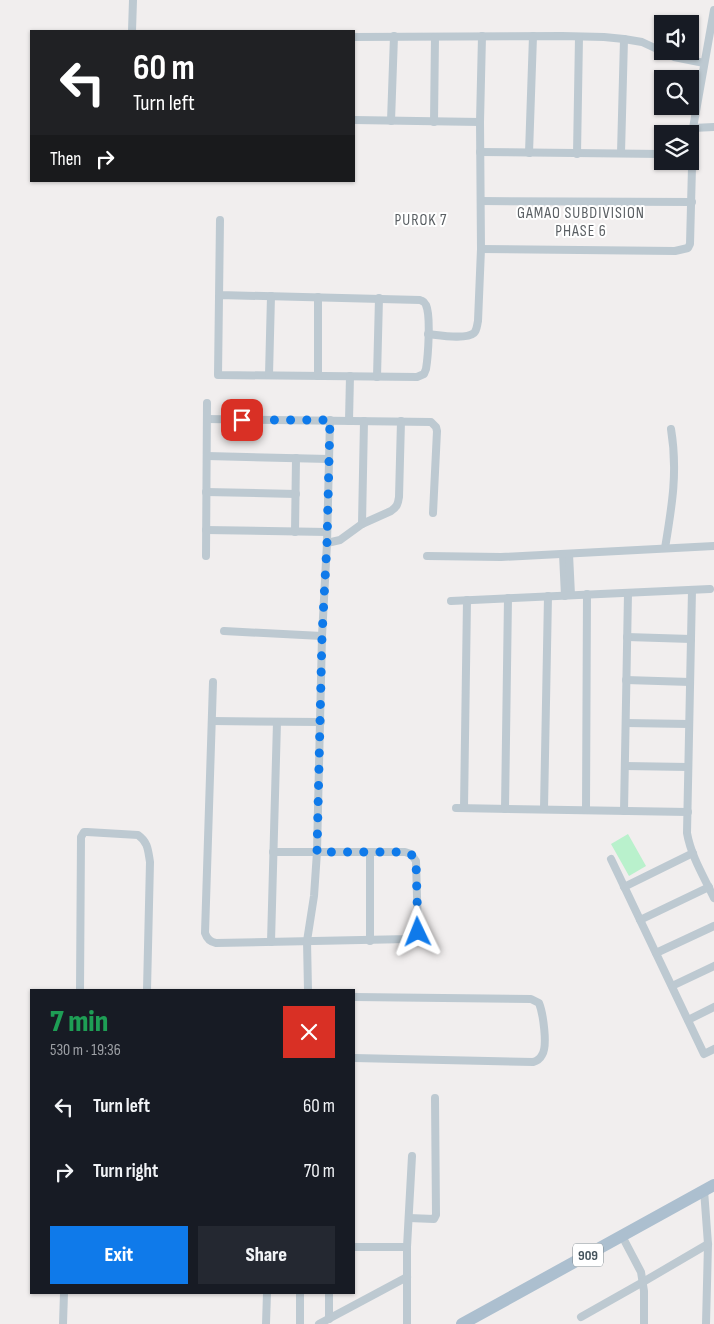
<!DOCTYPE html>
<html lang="en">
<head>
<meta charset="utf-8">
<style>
	body { margin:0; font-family:"Sofia Sans Condensed",sans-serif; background:#242831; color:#f1f3f6; height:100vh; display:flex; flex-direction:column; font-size:19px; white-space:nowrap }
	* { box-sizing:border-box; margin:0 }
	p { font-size:16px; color:#9ea1a6 }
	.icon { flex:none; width:28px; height:28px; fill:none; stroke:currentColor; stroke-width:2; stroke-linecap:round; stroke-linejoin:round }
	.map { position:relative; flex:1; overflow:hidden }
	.side { position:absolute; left:30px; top:989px; width:325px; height:305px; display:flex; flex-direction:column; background:#171b24; border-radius:0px; box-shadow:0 1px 4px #0004 }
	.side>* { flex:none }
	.hud { position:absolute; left:30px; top:30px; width:325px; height:152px; border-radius:0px; box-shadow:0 1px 4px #0004; background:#202124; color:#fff; overflow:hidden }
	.controls { position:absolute; left:654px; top:15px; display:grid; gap:10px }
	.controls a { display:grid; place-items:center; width:45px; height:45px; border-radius:0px; background:#171b24; box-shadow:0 1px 4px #0004; font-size:25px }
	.pin { position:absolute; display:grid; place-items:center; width:42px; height:42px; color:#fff; margin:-21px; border-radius:10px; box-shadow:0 2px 8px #0006 }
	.me { position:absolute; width:55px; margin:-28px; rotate:358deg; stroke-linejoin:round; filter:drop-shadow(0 0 4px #0008) }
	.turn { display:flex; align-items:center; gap:18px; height:105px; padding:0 20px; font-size:22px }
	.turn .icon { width:65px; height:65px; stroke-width:2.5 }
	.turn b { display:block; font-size:35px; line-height:42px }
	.then { display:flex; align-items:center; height:48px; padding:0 20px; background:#0003; gap:10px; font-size:19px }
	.round { display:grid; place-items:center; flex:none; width:52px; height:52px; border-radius:0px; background:#242831 }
	.headline { display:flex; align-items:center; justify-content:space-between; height:85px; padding:0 20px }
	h1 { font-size:30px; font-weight:800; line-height:38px; color:#1e9e55 }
	.cta { display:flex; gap:10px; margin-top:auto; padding:10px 20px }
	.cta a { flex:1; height:58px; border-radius:0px; background:#0f7aea; color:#fff; font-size:20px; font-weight:800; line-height:58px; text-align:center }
	.cta a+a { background:#242831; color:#f1f3f6 }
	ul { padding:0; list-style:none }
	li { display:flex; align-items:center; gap:15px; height:65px; padding:0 20px }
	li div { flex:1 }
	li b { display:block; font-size:19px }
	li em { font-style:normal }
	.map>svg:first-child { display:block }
	.green { fill:#b9f1cc }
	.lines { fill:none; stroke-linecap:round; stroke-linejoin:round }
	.minor { stroke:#bdc9d1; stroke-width:8 }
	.primary { stroke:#acbfcf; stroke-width:12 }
	.route { stroke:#0f7aea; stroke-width:9; stroke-dasharray:0 16.2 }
	.labels { text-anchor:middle; stroke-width:4; stroke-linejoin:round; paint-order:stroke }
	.shield { fill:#fff; stroke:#7d878d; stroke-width:1 }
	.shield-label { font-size:14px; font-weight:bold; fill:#45535c }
	.neighbourhood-label { font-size:16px; letter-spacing:1px; fill:#5a5f63; stroke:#fff }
</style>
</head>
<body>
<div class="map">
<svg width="714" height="1324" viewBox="0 0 714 1324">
	<rect width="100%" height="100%" fill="#f1eeee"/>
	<!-- green -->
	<polygon class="green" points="628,834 646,866 629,876 611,844"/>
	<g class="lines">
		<!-- minor -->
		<g class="minor">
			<polyline points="132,31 133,0"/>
			<polyline points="354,37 562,36 604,37 624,39 642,42 674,57 704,63"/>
			<polyline points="354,120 480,122"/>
			<polyline points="391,121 394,36"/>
			<polyline points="434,122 435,37"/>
			<polyline points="693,128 714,127"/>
			<polyline points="480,152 662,154"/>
			<polyline points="529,153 533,36"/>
			<polyline points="621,153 624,39"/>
			<polyline points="577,154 579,37"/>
			<polyline points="481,201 692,202"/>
			<polyline points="481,249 675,251 688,248 690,244 693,128 714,10"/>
			<path d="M219,295L420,300C424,302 424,301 426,305C431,316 428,357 426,369L424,374L417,377L218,375L220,220"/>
			<polyline points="318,297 318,376"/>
			<path d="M428,334C438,335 466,340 474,333C477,330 477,325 478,321L481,249L480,122L482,36"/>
			<polyline points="269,375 271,296"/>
			<polyline points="377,377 379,298"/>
			<polyline points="207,419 431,422 436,427 437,431 433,513"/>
			<polyline points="349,421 350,376"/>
			<polyline points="207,456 329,459"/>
			<polyline points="206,492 296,494"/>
			<polyline points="362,524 364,421"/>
			<polyline points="206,530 327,532"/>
			<polyline points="295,532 296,458"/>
			<path d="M327,543L340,540L362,524L391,511C397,507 398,504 399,497L401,421"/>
			<path d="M665,548C672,506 678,471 671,429"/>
			<polyline points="563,554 565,596"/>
			<polyline points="569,554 571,595"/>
			<polyline points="206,556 207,403"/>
			<polyline points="427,556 501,557 714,546"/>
			<path d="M692,590L687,833C691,856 704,877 714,898"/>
			<polyline points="451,601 710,589"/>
			<polyline points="224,631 322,636"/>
			<polyline points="627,637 691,639"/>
			<polyline points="626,680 690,682"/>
			<path d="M213,682L205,933C207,939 210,942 216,943L409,939C414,938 416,936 418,932L416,861L411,854L405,852H273"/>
			<polyline points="212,721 321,722"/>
			<polyline points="626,723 689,724"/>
			<polyline points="625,766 688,767"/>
			<polyline points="456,808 688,812"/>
			<polyline points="464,808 467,600"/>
			<polyline points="505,809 508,598"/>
			<polyline points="544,809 548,596"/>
			<polyline points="586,810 587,594"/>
			<polyline points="624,811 628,593"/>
			<polyline points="370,852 370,941"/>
			<polyline points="611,859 704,1054 714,1049"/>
			<polyline points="624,887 693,853"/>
			<polyline points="640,920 709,887"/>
			<polyline points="271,942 277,722"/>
			<polyline points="656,953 714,926"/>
			<polyline points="672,986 714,966"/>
			<path d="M80,990L81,837L84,832H87L138,835C148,842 148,850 150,862L147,990"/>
			<polyline points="308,990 307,941 314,896 317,852 322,636 327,543 330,420"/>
			<path d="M354,997L531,999L539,1003C543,1013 548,1046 542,1055C540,1059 537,1061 533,1062L354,1058"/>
			<polyline points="688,1020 714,1007"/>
			<polyline points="704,1190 708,1244 706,1324"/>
			<polyline points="409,1218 434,1219 436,1215 435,1098"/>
			<polyline points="622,1236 641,1272 644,1291 644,1324"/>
			<polyline points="354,1247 407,1247"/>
			<polyline points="581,1317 643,1282 708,1244"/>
			<polyline points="329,1319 329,1292"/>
			<polyline points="63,1324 64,1292"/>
			<polyline points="266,1324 267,1292"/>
			<polyline points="300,1324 300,1292"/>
			<polyline points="319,1324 407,1277"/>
			<polyline points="407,1324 407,1247 412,1156"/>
		</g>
		<!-- primary -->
		<polyline class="primary" points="462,1324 714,1185"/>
	</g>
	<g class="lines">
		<!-- route -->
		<path class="route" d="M242,420H330L327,543L322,636L317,852H405C411,854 413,855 416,861L418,932"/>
	</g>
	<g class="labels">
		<!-- shield labels -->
		<rect class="shield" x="573" y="1243.5" width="30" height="23" rx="4"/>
		<g class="shield-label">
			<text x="588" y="1260">909</text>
		</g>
		<!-- neighbourhood labels -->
		<g class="neighbourhood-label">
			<text x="581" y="218">GAMAO SUBDIVISION<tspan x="581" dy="18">PHASE 6</tspan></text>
			<text x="421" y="225">PUROK 7</text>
		</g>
	</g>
</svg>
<div class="controls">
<a><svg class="icon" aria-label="sound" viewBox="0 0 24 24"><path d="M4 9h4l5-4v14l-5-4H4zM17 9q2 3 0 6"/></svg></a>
<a><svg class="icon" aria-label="search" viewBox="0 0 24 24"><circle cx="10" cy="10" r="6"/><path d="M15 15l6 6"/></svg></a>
<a><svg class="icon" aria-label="layers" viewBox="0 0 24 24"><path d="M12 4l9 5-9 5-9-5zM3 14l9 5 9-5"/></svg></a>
</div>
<div class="pin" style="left:242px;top:420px;background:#d93025"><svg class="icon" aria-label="arrive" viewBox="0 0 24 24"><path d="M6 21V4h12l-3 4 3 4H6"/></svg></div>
<svg class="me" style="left:418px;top:932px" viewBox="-20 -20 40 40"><path d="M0-17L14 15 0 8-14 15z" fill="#0f7aea" stroke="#fff" stroke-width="4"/></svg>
<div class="hud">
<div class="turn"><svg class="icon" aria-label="left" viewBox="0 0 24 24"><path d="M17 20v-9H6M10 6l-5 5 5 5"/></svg><div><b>60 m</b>Turn left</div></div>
<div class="then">Then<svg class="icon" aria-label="right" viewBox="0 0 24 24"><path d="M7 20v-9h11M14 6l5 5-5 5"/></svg></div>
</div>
<section class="side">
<div class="headline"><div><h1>7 min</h1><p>530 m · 19:36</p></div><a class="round" style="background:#d93025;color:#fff"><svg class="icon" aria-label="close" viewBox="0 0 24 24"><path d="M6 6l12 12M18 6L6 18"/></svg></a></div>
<ul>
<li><svg class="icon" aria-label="left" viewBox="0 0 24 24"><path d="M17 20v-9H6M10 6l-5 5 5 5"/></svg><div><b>Turn left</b></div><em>60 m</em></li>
<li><svg class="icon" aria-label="right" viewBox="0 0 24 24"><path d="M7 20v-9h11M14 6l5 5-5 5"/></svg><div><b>Turn right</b></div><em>70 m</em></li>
</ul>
<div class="cta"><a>Exit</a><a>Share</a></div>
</section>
</div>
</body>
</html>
